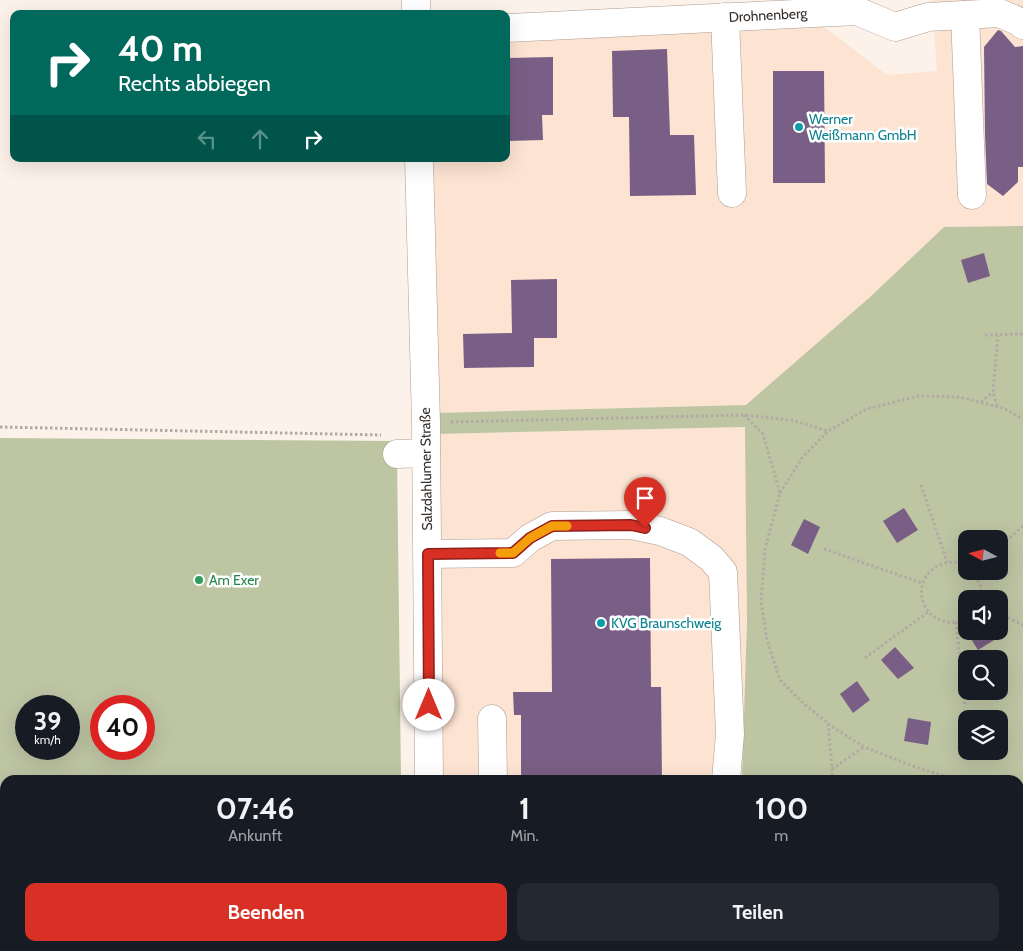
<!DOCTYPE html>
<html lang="de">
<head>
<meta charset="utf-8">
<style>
	body { margin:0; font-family:Cabin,sans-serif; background:#242831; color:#f1f3f6; height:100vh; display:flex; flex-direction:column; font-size:19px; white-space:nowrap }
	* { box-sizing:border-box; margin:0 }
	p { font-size:16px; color:#9ea1a6 }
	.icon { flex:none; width:28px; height:28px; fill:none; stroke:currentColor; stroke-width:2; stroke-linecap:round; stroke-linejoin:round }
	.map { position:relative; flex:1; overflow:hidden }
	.sheet { position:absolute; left:0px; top:775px; width:1024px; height:176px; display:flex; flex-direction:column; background:#171b24; border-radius:15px 15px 0 0; box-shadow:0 5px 20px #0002 }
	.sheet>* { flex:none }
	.hud { position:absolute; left:10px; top:10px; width:500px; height:152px; border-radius:10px; box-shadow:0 5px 20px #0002; background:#00695c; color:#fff; overflow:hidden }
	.needle { width:32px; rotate:277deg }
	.buttons { position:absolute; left:958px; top:530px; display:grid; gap:10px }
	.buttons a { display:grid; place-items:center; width:50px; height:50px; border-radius:10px; background:#171b24; box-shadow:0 5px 20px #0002; font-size:25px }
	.speed { position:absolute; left:15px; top:695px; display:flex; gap:10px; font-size:25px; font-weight:700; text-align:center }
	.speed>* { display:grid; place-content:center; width:65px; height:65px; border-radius:50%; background:#171b24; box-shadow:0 5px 20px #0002; line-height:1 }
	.speed small { font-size:12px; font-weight:400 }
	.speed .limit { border:8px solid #d22; background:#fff; color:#111 }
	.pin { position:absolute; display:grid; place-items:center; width:42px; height:42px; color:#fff; margin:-51px -21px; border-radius:50% 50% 50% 0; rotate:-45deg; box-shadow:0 0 5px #0007 }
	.pin .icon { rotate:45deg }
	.me { position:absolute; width:55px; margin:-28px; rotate:0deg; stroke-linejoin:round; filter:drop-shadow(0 0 4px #0008) }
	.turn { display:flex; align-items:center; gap:18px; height:105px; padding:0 25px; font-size:22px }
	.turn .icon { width:65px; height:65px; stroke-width:2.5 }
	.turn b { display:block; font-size:35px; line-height:42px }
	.lanes { display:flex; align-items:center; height:48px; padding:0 25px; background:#0003; justify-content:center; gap:25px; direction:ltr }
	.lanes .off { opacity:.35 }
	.eta { display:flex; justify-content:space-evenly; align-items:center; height:85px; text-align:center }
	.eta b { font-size:30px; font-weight:700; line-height:35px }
	.primary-button { display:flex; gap:10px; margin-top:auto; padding:10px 25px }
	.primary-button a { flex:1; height:58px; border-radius:10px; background:#d93025; color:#fff; font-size:20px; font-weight:700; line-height:58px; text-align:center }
	.primary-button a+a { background:#242831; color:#f1f3f6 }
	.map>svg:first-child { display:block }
	.built { fill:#fce3d2 }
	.green { fill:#bec5a3; fill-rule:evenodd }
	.building { fill:#795f85 }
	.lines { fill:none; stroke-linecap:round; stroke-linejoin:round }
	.minor-casing { stroke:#ad9c91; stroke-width:29 }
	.path { stroke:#b3aaa3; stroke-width:3; stroke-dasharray:2.5 2.5; stroke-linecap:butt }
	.minor { stroke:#fff; stroke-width:28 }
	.route-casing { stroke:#8d1f18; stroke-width:12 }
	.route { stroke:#d93025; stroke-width:9 }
	.slow { stroke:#f59e0b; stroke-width:9 }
	.culture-dot { fill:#0f9aa8; stroke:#fff; stroke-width:2 }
	.leisure-dot { fill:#2e9e5b; stroke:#fff; stroke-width:2 }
	.labels { text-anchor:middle; stroke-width:5; stroke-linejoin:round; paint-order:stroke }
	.street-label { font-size:14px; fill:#362f2a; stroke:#fff }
	.culture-label { font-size:14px; fill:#0d838f; stroke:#fff; text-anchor:start }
	.leisure-label { font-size:14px; fill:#27864d; stroke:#fff; text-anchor:start }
</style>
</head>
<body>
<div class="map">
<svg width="1023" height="951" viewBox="0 0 1023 951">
	<rect width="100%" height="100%" fill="#fdf2ea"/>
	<!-- built -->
	<g class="built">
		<polygon points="932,0 1023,0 1023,226 944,227 869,298 746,405 435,413 428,159 506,159 506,37 822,25 887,75 937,71"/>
		<polygon points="746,427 747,668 743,780 441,780 435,434"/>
		<rect x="444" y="946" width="293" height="5"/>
	</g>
	<!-- green -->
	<g class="green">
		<path d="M1023,226V814L1019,812V780H742L747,621L745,427L435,434V413L746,405L869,298L944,227ZM966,539H999V571H966ZM966,599H999V631H966ZM966,659H999V691H966ZM966,719H999V751H966Z"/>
		<path d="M0,438L396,441L397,454L401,780H5V946H404V951H0ZM26,706H69V749H26ZM101,706H144V749H101Z"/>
		<polygon points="737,946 972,946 971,951 737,951"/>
	</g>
	<!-- building -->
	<g class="building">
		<polygon points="998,30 1001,31 1015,47 1023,46 1023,167 1018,167 1018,182 1003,196 987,184 985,135 984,47"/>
		<polygon points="667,49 670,135 694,135 696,195 630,196 629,117 613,117 612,51"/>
		<polygon points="553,57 553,115 542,115 543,140 506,141 506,58"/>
		<polygon points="773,71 824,71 825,183 773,183"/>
		<polygon points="984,253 990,276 968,283 961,260"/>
		<polygon points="557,279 557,338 534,338 534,367 464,368 463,334 512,333 511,280"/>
		<polygon points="904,508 918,530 897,543 883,521"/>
		<polygon points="804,519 820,527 808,554 791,545"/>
		<polygon points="650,558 651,687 661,687 662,780 521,780 521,715 514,715 513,692 552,692 551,559"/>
		<polygon points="966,631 995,631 999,637 978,650"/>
		<polygon points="895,647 914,668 898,679 881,660"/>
		<polygon points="857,681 870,700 853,713 840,694"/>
		<polygon points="908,718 931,722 928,745 904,741"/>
	</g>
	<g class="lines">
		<!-- minor casing -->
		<g class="minor-casing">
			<g id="minor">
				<polyline points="416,14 416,0"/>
				<polyline points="965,15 972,195"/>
				<polyline points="725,17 732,193"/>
				<polyline points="506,28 857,11 895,27 928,17 999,13 1018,21 1023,25"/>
				<polyline points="419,159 426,423 429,780"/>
				<polyline points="397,454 426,453"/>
				<polyline points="428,554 513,553 530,538 552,526 631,525 660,531 689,542 711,558 723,572 730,734 726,780"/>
				<polyline points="492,719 493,780"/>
				<polyline points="432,946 432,951"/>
			</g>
		</g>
		<!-- path -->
		<g class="path">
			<polyline points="985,335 1023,334"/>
			<polyline points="981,402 993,392"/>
			<polyline points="997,406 993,392 998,335"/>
			<polyline points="744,415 763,434 780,493 765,549 761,601 767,640 780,680 805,705 828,723 832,769 832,780"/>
			<polyline points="451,422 744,415 791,420 828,431 867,409 918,396 959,397 1003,408 1023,419"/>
			<polyline points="0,427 381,435"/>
			<polyline points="921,485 947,562"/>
			<polyline points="780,493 802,458 828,431"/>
			<polyline points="999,548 1023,526"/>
			<polyline points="824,549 922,583"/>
			<path d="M966,566C958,561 949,561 940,565C907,580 922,626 955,622C959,621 963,619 966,617"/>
			<polyline points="973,571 981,587 980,599"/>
			<polyline points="999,613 1023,625"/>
			<polyline points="956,622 965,707"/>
			<polyline points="865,658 928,612"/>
			<polyline points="828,724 864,747 918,768 959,780"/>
			<polyline points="832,769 864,747"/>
			<polyline points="1019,797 1023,799"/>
			<polyline points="826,951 827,946"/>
		</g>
		<!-- minor -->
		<use href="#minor" class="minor"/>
	</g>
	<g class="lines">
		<!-- route casing -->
		<g class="route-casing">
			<polyline id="route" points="429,705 428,554 513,553 530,538 552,526 631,525 645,528"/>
		</g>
		<!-- route -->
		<use href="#route" class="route"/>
		<!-- slow -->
		<polyline class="slow" points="500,553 513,553 530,538 552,526 567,526"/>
	</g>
	<!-- markers -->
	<g class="culture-dot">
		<circle cx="799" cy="127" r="5"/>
		<circle cx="601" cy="623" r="5"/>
	</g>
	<circle class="leisure-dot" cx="199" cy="580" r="5"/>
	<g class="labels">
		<!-- street labels -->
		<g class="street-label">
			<text transform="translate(768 15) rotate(-3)" y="5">Drohnenberg</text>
			<text transform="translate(426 469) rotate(-91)" y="5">Salzdahlumer Straße</text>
		</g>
		<!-- culture labels -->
		<g class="culture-label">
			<text x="809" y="124">Werner<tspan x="809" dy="16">Weißmann GmbH</tspan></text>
			<text x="611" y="628">KVG Braunschweig</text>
		</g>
		<!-- leisure labels -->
		<g class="leisure-label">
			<text x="209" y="585">Am Exer</text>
		</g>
	</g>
</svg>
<div class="buttons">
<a><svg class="needle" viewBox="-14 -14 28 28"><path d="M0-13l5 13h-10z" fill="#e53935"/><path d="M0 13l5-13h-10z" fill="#9ea1a6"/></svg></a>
<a><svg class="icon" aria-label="sound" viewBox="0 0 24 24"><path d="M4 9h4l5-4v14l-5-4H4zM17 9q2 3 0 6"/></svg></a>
<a><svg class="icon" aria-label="search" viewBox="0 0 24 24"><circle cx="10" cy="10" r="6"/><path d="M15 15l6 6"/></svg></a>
<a><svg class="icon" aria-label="layers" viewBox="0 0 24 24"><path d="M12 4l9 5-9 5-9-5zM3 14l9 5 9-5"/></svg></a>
</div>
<div class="speed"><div>39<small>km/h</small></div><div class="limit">40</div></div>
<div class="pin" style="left:645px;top:528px;background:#d93025"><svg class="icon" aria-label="arrive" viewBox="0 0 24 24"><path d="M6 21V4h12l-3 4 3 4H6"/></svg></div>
<svg class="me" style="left:429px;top:705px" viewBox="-20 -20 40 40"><circle r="19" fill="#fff"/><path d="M0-13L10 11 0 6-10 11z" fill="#d93025"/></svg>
<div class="hud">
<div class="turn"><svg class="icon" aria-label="right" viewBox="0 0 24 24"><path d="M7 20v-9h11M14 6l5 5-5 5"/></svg><div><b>40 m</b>Rechts abbiegen</div></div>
<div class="lanes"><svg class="icon off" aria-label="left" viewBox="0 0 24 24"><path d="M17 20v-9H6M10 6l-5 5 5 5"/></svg><svg class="icon off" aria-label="ahead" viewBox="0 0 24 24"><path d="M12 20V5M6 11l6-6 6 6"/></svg><svg class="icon" aria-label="right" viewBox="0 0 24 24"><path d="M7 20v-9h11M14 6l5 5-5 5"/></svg></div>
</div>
<section class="sheet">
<div class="eta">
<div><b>07:46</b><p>Ankunft</p></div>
<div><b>1</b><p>Min.</p></div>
<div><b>100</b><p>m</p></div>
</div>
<div class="primary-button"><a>Beenden</a><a>Teilen</a></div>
</section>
</div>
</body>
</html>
